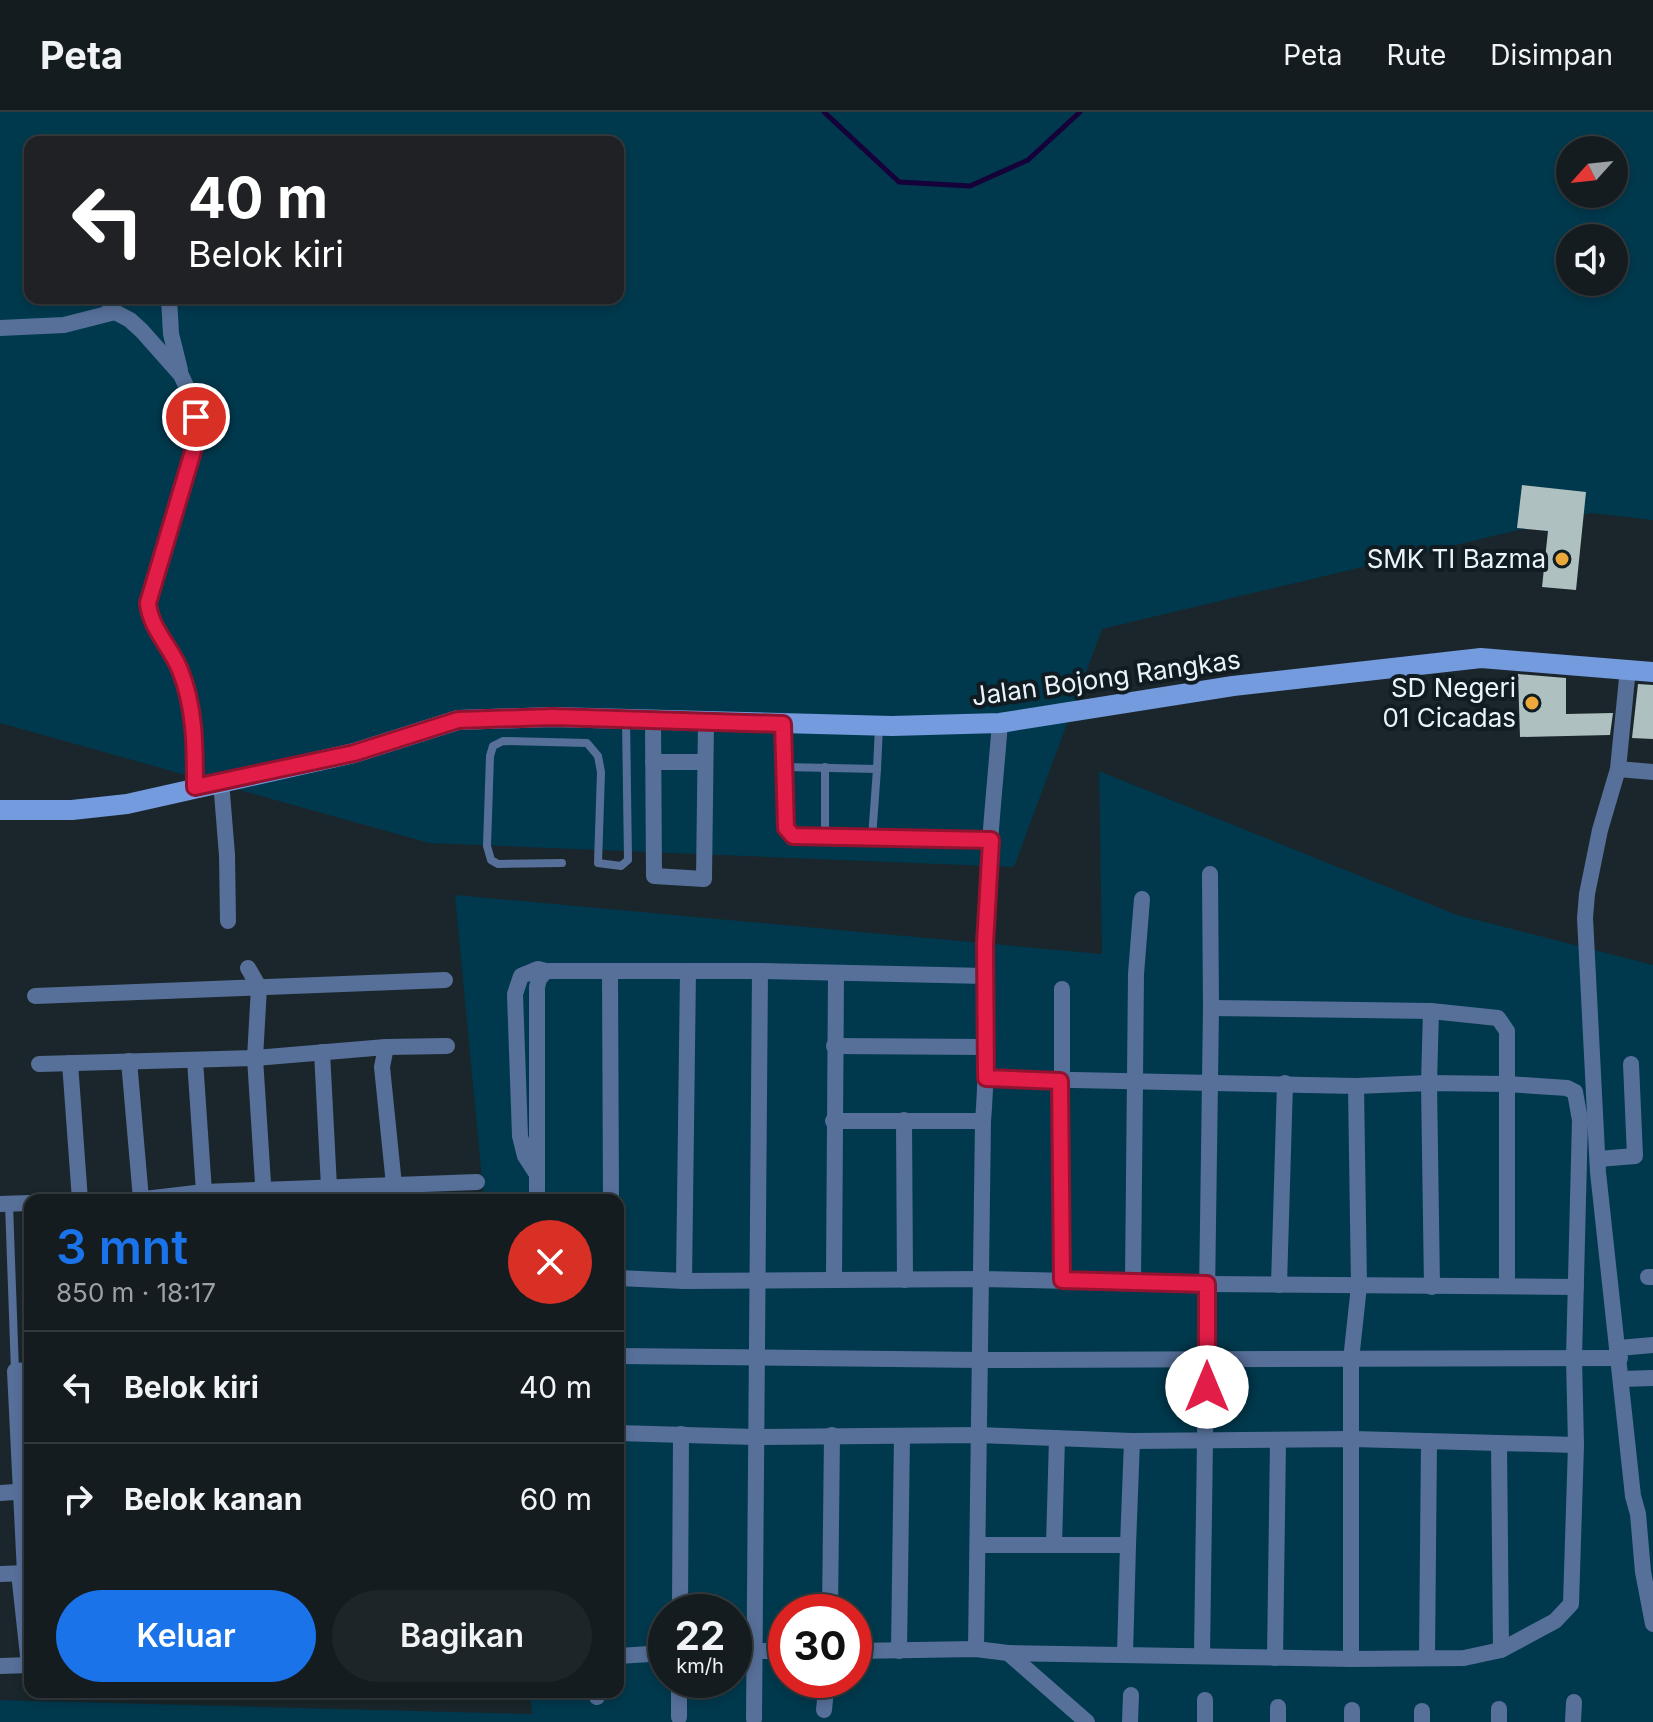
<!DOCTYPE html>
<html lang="id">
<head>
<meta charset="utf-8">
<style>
	body { margin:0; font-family:Inter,sans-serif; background:#1d2529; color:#f1f3f6; height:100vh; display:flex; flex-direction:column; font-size:30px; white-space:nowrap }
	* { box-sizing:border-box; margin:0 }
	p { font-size:26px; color:#9da1a5 }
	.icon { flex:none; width:44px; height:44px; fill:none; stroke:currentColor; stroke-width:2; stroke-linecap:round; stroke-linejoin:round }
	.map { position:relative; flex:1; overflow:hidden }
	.side { position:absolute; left:24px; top:1082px; width:600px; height:504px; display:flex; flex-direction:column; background:#141c20; border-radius:16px; box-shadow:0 4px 12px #0003,0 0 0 2px #333a3e }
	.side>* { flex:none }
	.banner { position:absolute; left:24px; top:24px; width:600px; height:168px; border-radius:16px; box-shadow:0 4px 12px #0003,0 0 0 2px #333a3e; background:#202124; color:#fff; overflow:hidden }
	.needle { width:52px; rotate:243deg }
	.tools { position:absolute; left:1556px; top:24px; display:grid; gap:16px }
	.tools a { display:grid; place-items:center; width:72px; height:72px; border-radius:50%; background:#141c20; box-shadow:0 4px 12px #0003,0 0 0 2px #333a3e; font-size:40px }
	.speed { position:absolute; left:648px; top:1482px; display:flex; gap:16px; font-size:40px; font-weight:700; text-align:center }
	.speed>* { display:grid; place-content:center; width:104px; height:104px; border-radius:50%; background:#141c20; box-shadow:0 4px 12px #0003,0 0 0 2px #333a3e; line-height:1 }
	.speed small { font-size:20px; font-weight:400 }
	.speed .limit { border:12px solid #d22; background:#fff; color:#111 }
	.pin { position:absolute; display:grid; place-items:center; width:68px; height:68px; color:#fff; margin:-34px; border:4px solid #fff; border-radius:50%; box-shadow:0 2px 8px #0007 }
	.me { position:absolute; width:88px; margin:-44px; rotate:0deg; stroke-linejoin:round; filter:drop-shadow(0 0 6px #0008) }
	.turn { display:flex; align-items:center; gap:28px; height:168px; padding:0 32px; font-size:36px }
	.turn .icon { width:104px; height:104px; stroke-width:2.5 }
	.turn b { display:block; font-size:56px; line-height:68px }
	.round { display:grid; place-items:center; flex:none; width:84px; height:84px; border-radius:42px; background:#1d2529 }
	.summary { display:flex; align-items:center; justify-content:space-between; height:136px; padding:0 32px }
	h1 { font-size:48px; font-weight:600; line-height:60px; color:#1a73e8 }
	.cta { display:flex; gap:16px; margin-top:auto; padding:16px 32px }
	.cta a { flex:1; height:92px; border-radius:48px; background:#1a73e8; color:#fff; font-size:32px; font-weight:600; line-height:92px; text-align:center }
	.cta a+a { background:#1d2529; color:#f1f3f6 }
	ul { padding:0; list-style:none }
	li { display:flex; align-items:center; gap:24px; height:112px; padding:0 32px; border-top:2px solid #333a3e }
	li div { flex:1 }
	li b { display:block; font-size:30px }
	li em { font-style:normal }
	header { display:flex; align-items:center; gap:48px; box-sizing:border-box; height:112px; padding:0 40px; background:#141c20; border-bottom:2px solid #333a3e }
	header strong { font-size:38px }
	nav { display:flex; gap:44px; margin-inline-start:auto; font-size:28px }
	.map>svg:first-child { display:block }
	.green { fill:#00394d; fill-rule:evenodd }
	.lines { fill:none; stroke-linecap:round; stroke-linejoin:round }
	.stream { stroke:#150039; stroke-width:5 }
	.building { fill:#aec0c0 }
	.service { stroke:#57709a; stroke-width:8 }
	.minor { stroke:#57709a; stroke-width:16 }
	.secondary { stroke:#739bde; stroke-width:20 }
	.route-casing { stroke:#92132f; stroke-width:20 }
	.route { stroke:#e11d48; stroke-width:14 }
	.poi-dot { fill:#eda83b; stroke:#101c22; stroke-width:3 }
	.labels { text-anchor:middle; stroke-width:8; stroke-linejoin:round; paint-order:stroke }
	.poi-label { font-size:26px; fill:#ebf3f7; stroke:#101c22; text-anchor:end }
	.street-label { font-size:26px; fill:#ebf3f7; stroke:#101c22 }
</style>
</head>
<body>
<header>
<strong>Peta</strong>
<nav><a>Peta</a><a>Rute</a><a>Disimpan</a></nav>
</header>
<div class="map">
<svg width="1653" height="1610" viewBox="0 0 1653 1610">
	<rect width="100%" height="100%" fill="#1a262b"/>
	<!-- green -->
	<g class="green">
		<path d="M0,0H1653V408L1590,401L1102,517L1014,755L429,731L0,611ZM30,30H618V186H30ZM1570,38H1614V82H1570ZM1570,126H1614V170H1570Z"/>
		<path d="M1099,659L1457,803L1653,853V1610H0V1588L532,1602L530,1580H618V1088H484L455,783L1102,842ZM666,1500H734V1568H666ZM786,1500H854V1568H786Z"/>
	</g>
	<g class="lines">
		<!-- stream -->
		<polyline class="stream" points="824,0 899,70 970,74 1028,48 1080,0"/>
	</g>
	<!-- building -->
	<g class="building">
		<polygon points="1522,373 1586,380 1576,478 1542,475 1548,419 1517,416"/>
		<polygon points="1518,562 1566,566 1566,602 1613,601 1610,623 1520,625"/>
		<polygon points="1638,572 1653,573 1653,627 1632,626"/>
	</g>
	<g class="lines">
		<!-- service -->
		<g class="service">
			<polyline points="783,613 786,716 793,724 990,728"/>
			<polyline points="784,655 877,657 872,726"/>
			<polyline points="825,655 825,725"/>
			<polyline points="877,657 879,614"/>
			<polyline points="562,751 498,752 491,748 487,734 490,644 493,634 503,629 587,631 598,644 601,660 598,751 621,754 628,748 626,607"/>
			<polyline points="9,1092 15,1259"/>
		</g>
		<!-- minor -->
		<g class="minor">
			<path d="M106,186L115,200L130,208L142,219L181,263L194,291L196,305L194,336L148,491C150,516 171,535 180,558C195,595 195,635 195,675"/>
			<polyline points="169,186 171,222 180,258"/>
			<polyline points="0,216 64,213 115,200"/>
			<polyline points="1628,556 1618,657 1600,718 1587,782 1585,806 1598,1060 1633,1384 1638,1402 1643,1460 1653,1512"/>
			<polyline points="653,607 654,764 704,767 706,609"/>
			<polyline points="653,650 705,650"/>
			<polyline points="1618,657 1653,660"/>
			<polyline points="221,669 227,743 228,809"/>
			<polyline points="248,856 259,875 255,946 264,1087"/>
			<polyline points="610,859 611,1088"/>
			<polyline points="35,884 445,868"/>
			<polyline points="1211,896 1431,899 1498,906 1507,919 1507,1174"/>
			<polyline points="1431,899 1429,971 1432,1175"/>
			<polyline points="834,934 985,935"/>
			<polyline points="386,935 447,934"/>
			<polyline points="322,940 329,1075"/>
			<polyline points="195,948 204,1080"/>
			<polyline points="129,949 141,1087"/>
			<polyline points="70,951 80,1088"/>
			<polyline points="39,952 255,946 386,935 382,955 394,1073"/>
			<polyline points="986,966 1356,974 1429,971 1507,972 1567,976 1575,980 1580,1008 1574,1246 1576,1333 1571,1492 1555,1509 1501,1538 1464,1546 1351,1547 1008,1541"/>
			<polyline points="904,1008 905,1168"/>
			<polyline points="833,1009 983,1009"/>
			<polyline points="1598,1047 1635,1044 1631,952"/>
			<polyline points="536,1061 525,1044 520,1024 515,882 521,864 538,857 546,859"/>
			<polyline points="136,1088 204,1080 477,1070"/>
			<polyline points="537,1088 537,875 539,867 546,859 760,859 986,864"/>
			<polyline points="0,1092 30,1091"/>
			<polyline points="1648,1165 1653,1165"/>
			<polyline points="618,1166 684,1169 982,1167 1207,1172 1576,1175"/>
			<polyline points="834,1166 836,862"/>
			<polyline points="1062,1168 1062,877"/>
			<polyline points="684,1169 688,859"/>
			<polyline points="1133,1169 1136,862 1142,787"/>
			<polyline points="1279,1173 1285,971"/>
			<polyline points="1619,1236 1653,1233"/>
			<polyline points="618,1244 981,1248 1620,1246"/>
			<polyline points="1622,1267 1653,1266"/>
			<polyline points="618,1321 754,1325 978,1323 1132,1329 1353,1327 1576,1333"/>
			<polyline points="1499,1332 1501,1538"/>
			<polyline points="0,1381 30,1379"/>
			<polyline points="1054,1432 1057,1326"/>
			<polyline points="978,1433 1128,1433 1125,1542"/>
			<polyline points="1128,1433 1132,1329"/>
			<polyline points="19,1461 29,1553"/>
			<polyline points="25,1461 15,1259 30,1258"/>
			<polyline points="0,1462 28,1461"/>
			<polyline points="680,1500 681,1322"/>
			<polyline points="830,1500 832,1323"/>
			<path d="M976,1537L983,1009C988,950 985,891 985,831C986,758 994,685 1000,611"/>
			<polyline points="734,1539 786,1539"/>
			<polyline points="854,1539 976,1537 1008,1541 1087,1610"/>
			<polyline points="899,1539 902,1324"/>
			<polyline points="1202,1543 1211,896 1210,762"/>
			<polyline points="618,1544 666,1541"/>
			<polyline points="1275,1546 1278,1329"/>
			<polyline points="1427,1546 1429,1329"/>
			<polyline points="1351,1547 1351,1248 1359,1174 1356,974"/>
			<polyline points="0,1554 30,1553"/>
			<polyline points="597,1585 599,1580"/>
			<polyline points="824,1598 827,1568"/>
			<polyline points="1422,1599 1422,1610"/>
			<polyline points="679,1605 679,1568"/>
			<path d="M754,1607C754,1358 758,1109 760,859"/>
			<polyline points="1130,1610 1131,1583"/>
			<polyline points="1205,1610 1205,1588"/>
			<polyline points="1278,1610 1278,1595"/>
			<polyline points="1352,1610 1352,1598"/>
			<polyline points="1499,1610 1499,1597"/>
			<polyline points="1573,1610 1574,1590"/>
		</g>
		<!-- secondary -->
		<polyline class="secondary" points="0,698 72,698 127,692 354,641 458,608 552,605 892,614 1000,611 1233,574 1481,546 1653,560"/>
	</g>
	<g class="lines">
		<!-- route casing -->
		<g class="route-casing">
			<path id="route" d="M196,305L194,336L148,491C150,516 171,535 180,558C195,595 195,635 195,675L354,641L458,608L552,605L783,612L786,716L793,724L991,728L985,832L986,966L1060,969L1062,1168L1207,1172V1275"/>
		</g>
		<!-- route -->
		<use href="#route" class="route"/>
	</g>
	<!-- markers -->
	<g class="poi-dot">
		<circle cx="1562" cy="447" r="8"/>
		<circle cx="1532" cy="591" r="8"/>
	</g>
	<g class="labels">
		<!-- poi labels -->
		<g class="poi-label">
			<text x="1546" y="456">SMK TI Bazma</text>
			<text x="1516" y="585">SD Negeri<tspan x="1516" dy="30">01 Cicadas</tspan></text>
		</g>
		<!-- street labels -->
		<g class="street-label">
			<text transform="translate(1106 566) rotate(-8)" y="9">Jalan Bojong Rangkas</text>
		</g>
	</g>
</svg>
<div class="tools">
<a><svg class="needle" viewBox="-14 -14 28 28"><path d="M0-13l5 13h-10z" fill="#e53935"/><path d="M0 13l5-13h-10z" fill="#9da1a5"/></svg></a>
<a><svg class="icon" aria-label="sound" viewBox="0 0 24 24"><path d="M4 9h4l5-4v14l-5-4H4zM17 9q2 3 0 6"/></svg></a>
</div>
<div class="speed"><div>22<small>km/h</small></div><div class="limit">30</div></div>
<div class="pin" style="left:196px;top:305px;background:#d93025"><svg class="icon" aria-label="arrive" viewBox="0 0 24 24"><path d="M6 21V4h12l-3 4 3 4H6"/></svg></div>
<svg class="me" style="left:1207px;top:1275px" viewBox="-20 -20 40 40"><circle r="19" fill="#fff"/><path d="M0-13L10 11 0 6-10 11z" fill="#e11d48"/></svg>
<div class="banner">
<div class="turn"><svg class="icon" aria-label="left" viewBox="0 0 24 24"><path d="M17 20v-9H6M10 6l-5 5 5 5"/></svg><div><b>40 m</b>Belok kiri</div></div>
</div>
<section class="side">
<div class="summary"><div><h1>3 mnt</h1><p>850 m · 18:17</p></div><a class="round" style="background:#d93025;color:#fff"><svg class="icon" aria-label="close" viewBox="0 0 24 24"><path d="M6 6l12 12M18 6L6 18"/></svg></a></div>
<ul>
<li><svg class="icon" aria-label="left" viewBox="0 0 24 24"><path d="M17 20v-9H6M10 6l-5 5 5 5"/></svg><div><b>Belok kiri</b></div><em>40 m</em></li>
<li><svg class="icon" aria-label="right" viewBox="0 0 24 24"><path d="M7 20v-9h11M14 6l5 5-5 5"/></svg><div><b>Belok kanan</b></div><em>60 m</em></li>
</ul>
<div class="cta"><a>Keluar</a><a>Bagikan</a></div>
</section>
</div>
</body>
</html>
